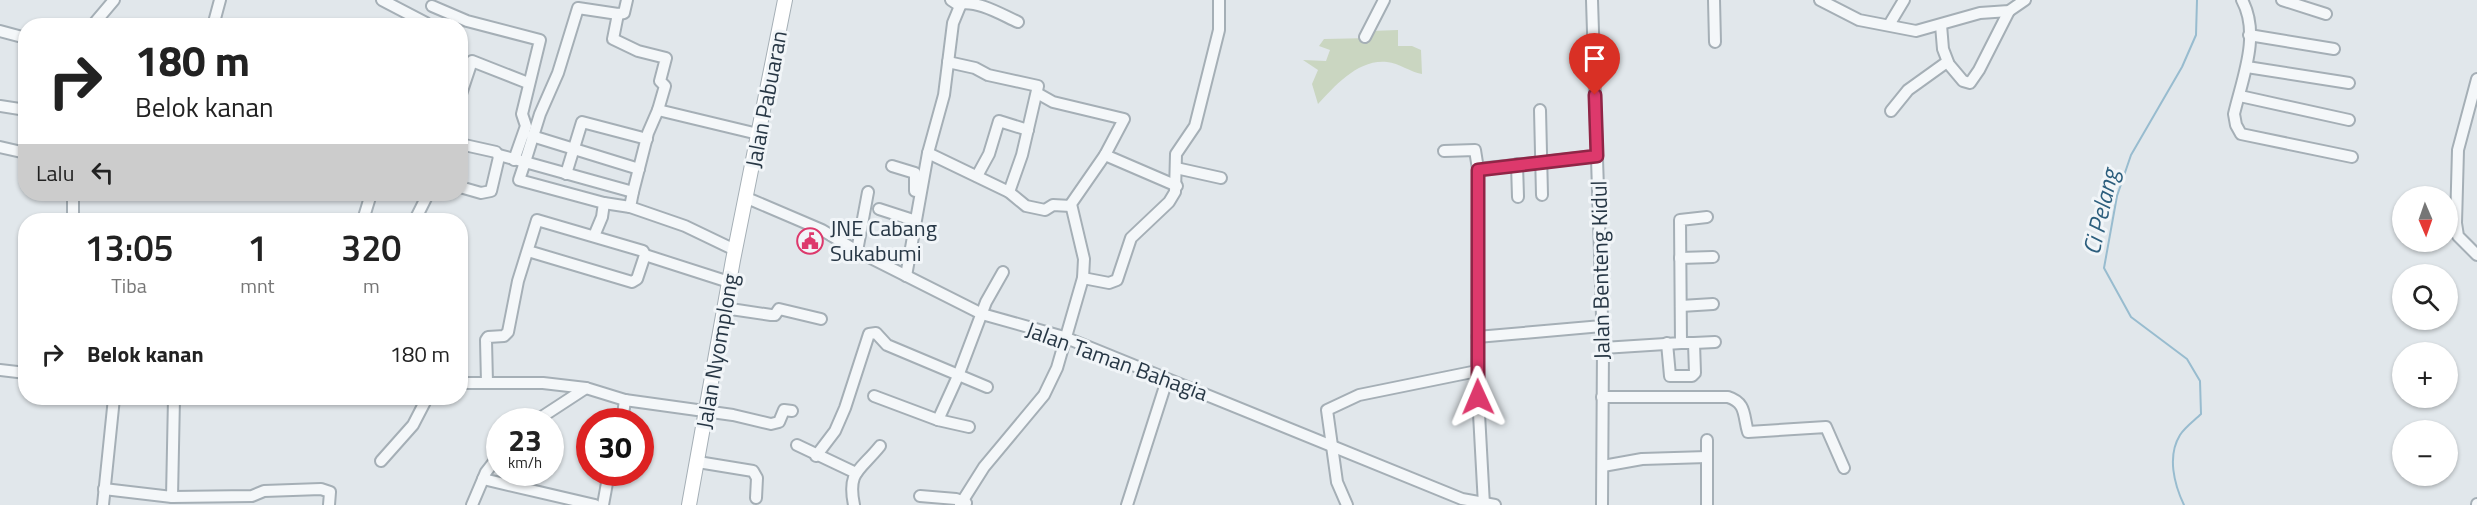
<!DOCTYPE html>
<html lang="id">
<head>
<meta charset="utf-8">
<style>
	body { margin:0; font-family:"Titillium Web",sans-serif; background:#f2f2f2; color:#222; height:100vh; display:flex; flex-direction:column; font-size:22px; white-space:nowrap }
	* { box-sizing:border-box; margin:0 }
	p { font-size:20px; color:#767676 }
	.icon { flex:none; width:33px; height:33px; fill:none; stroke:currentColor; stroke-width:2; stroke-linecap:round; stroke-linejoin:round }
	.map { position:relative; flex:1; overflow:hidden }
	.details { position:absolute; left:18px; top:213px; width:450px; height:192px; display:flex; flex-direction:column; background:#fff; border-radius:24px; box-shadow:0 2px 4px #0004 }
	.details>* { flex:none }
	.guide { position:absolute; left:18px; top:18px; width:450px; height:183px; border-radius:24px; box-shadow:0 2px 4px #0004; background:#fff; color:#222; overflow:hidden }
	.needle { width:39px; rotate:178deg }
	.buttons { position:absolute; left:2392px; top:186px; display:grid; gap:12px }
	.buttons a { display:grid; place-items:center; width:66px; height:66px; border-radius:50%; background:#fff; box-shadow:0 2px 4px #0004; font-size:30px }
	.speed { position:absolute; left:486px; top:408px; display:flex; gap:12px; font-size:30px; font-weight:700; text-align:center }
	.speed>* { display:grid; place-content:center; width:78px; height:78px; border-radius:50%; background:#fff; box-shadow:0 2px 4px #0004; line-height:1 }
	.speed small { font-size:15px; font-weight:400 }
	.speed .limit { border:9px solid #d22; background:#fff; color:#111 }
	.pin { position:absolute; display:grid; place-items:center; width:51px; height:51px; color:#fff; margin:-62px -26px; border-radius:50% 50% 50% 0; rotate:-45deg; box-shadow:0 0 6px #0007 }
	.pin .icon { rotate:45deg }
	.me { position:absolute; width:66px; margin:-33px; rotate:359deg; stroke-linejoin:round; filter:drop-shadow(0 0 4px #0008) }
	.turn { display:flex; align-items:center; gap:21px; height:126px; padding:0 18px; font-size:27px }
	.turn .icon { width:78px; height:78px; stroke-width:2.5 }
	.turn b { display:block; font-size:42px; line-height:51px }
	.then { display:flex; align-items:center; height:57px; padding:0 18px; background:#0003; gap:12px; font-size:22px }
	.eta { display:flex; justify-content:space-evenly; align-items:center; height:102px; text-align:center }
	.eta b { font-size:36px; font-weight:600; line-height:42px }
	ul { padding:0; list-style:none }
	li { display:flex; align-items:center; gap:18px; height:78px; padding:0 18px }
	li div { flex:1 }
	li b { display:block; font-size:22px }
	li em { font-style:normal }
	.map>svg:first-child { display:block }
	.green { fill:#cad6c1 }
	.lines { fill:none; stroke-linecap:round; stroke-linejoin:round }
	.stream { stroke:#98bccf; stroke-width:2 }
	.street-casing { stroke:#a5afb6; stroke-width:14 }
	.secondary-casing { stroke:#a5afb6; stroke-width:16 }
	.street { stroke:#f4f7f9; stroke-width:10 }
	.secondary { stroke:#fff; stroke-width:14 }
	.route-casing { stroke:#902546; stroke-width:15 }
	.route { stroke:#dd396c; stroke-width:10 }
	.labels { text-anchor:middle; stroke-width:6; stroke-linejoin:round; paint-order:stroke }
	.street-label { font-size:22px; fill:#273745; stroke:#f1f5f8 }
	.poi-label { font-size:22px; fill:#273745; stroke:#f1f5f8; text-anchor:start }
	.water-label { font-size:24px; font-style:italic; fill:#2c5e7d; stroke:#f1f5f8 }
</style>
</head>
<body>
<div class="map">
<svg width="2477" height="505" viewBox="0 0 2477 505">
	<rect width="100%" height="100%" fill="#e1e7eb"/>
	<!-- green -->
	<path class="green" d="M1398,30V46H1412L1421,50L1422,74C1410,72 1399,63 1387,62C1358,59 1335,86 1318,104L1312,84L1318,70L1303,60L1326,61L1330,50L1319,46L1324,39L1371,38V31Z"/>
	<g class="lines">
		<!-- stream -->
		<path class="stream" d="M2184,505C2174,484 2167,456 2180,435C2185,427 2195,420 2201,414L2200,381L2187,359L2131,317L2104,268L2117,196L2131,155L2182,67L2196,35L2197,0"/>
		<!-- street casing -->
		<g class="street-casing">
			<g id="street">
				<polyline points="382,0 426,23"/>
				<polyline points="1592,0 1603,348 1602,505"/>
				<polyline points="1714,0 1715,42"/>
				<polyline points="1820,0 1859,20 1916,31 1980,13 2009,11 2025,0"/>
				<path d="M2242,0C2261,35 2242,79 2234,114L2236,125L2241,134L2352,157"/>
				<polyline points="2282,0 2326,14"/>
				<path d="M959,4C978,0 1002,15 1018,22"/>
				<polyline points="432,6 467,21 540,40 522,114 526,126 514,160"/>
				<polyline points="618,14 624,13 627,0"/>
				<polyline points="1889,25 1904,0"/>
				<polyline points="1941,25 1943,49 1948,62"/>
				<polyline points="92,26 114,0"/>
				<polyline points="213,26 220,0"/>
				<polyline points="0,31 26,38"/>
				<polyline points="2249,35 2334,49"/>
				<polyline points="1365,37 1384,0"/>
				<polyline points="948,62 975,68 988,75 1038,86 1022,155 1009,192"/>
				<polyline points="2247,67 2349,83"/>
				<polyline points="2477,79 2458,150 2456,223 2458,236 2477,255"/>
				<polyline points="1037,93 1053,102 1124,119 1105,155 1071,204 1084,259 1083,278"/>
				<polyline points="2240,96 2349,120"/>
				<polyline points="460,97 472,61 528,83"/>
				<polyline points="0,106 26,110"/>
				<polyline points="1540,110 1542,195"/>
				<polyline points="1891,111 1908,90 1947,62 1963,81 1970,83 1979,70 2009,11"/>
				<polyline points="532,136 639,169"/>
				<polyline points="460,144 496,152 499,157 491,191 481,193 460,187"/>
				<polyline points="0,147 26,153"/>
				<polyline points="1444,151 1475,150 1478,169"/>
				<polyline points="928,153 1009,192 1026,206 1045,210 1053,205 1071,206"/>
				<polyline points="499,155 525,162 540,114 558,73 578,8 618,14 613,39 638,51 666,58 660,81 665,86 658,110 758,134"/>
				<polyline points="1105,155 1177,186"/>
				<polyline points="1517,164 1518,197"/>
				<polyline points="892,166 915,173 915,191"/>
				<polyline points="1176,168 1221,178"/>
				<polyline points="566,174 582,122 647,139"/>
				<polyline points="977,176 989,154 999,121 1028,130"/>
				<polyline points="633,192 630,207 685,226 735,250"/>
				<polyline points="73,194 73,220"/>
				<polyline points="747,198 822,230 857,251 982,314 1064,337 1462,499 1495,505"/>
				<polyline points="604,203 630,207"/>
				<polyline points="879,209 913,220"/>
				<polyline points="363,220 371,194"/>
				<polyline points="415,220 428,194"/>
				<polyline points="594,236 602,217 604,203 519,180 525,162 633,192 648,133 658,110"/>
				<polyline points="857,251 868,192"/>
				<polyline points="645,255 729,282"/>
				<polyline points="1680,258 1713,257"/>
				<polyline points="906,276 928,153 944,95 953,23 960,6 951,0"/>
				<polyline points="1681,306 1713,304"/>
				<polyline points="724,308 771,315 775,315 779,309 821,319"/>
				<polyline points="1477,337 1602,326"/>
				<polyline points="1667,343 1670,376 1692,376 1695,373 1694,343 1681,343"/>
				<polyline points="1694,343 1715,342"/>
				<polyline points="1603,348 1681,343 1680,220 1707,217"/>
				<polyline points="0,370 26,373"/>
				<polyline points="460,383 543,383 586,388 625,400 733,415 771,424 779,422 784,410 792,411"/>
				<polyline points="487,383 486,340 488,337 504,336 508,332 518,281 537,220 643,251 645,255 637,279 632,282 528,251"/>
				<polyline points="874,396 938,420 958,376 986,302 1003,272"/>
				<path d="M1602,397H1728C1747,403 1743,416 1748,432L1826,427L1844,468"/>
				<polyline points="938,420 969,427"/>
				<polyline points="534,422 586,388"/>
				<polyline points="622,422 625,400"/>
				<polyline points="797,445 856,473"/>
				<polyline points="816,456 835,431 845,408 869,334 876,333 887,345 987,387"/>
				<polyline points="381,461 413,425 427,398"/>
				<polyline points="698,462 753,471 757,478 756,498"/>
				<polyline points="1603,466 1642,459 1707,457"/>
				<polyline points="483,479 595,505"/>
				<polyline points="104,489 172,497 174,398"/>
				<polyline points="920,496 956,499 966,503"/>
				<polyline points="172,497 252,496 264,491 321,489 330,492 329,505"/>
				<polyline points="103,505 114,398"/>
				<polyline points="472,505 486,472 500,454"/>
				<polyline points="603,505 609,472"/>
				<path d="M854,505C847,471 860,471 880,446"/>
				<polyline points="960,505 984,467 1044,395 1057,368 1083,278 1109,283 1117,280 1131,238 1169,202 1175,192 1176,154 1195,126 1219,30 1219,0"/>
				<polyline points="1127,505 1167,380"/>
				<polyline points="1347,505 1337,482 1327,410 1359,395 1477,371"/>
				<polyline points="1484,505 1477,377 1478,169 1597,156"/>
				<polyline points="1707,505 1707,440"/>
				<polyline points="2477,505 2477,504"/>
			</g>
		</g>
		<!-- secondary casing -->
		<g class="secondary-casing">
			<polyline id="secondary" points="689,505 733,260 785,0"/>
		</g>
		<!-- street -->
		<use href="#street" class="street"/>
		<!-- secondary -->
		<use href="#secondary" class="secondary"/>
	</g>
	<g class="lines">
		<!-- route casing -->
		<g class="route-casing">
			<polyline id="route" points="1478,397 1478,170 1597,156 1595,95"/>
		</g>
		<!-- route -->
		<use href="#route" class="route"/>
	</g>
	<!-- icons -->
	<defs>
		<g id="civic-ring" transform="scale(1.35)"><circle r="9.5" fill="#f1f5f8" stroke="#dd396c" stroke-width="1.5"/><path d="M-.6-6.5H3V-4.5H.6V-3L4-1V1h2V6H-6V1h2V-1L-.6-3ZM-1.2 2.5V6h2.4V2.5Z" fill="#dd396c"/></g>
	</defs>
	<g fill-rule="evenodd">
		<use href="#civic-ring" x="810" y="241"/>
	</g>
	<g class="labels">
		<!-- street labels -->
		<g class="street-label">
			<text transform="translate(766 99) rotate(-79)" y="8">Jalan Pabuaran</text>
			<text transform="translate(1600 270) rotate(-91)" y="8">Jalan Benteng Kidul</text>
			<text transform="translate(717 351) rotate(-80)" y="8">Jalan Nyomplong</text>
			<text transform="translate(1117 361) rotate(20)" y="8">Jalan Taman Bahagia</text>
		</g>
		<!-- poi labels -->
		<g class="poi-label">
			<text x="830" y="236">JNE Cabang<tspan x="830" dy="25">Sukabumi</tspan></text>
		</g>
		<!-- water labels -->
		<g class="water-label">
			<text transform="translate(2101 212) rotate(-77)" y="8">Ci Pelang</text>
		</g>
	</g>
</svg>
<div class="buttons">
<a><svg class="needle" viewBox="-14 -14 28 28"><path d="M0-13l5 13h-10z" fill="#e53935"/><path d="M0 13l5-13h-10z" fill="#767676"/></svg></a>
<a><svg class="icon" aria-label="search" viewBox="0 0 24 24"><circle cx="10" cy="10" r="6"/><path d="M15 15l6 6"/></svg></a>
<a>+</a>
<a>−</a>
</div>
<div class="speed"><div>23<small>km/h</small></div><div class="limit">30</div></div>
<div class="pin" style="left:1595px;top:95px;background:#d93025"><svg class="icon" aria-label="arrive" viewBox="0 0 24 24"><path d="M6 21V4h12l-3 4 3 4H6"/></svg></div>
<svg class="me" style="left:1478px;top:397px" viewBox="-20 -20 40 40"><path d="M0-17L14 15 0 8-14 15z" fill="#dd396c" stroke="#fff" stroke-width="4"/></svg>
<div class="guide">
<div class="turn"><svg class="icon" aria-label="right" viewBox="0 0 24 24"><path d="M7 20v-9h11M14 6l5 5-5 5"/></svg><div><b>180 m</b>Belok kanan</div></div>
<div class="then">Lalu<svg class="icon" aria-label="left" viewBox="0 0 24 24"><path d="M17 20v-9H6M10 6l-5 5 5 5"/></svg></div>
</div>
<section class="details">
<div class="eta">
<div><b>13:05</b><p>Tiba</p></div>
<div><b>1</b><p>mnt</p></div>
<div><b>320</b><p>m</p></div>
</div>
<ul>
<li><svg class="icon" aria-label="right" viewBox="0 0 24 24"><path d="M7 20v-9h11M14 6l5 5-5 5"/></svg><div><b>Belok kanan</b></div><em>180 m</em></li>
</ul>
</section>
</div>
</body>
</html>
